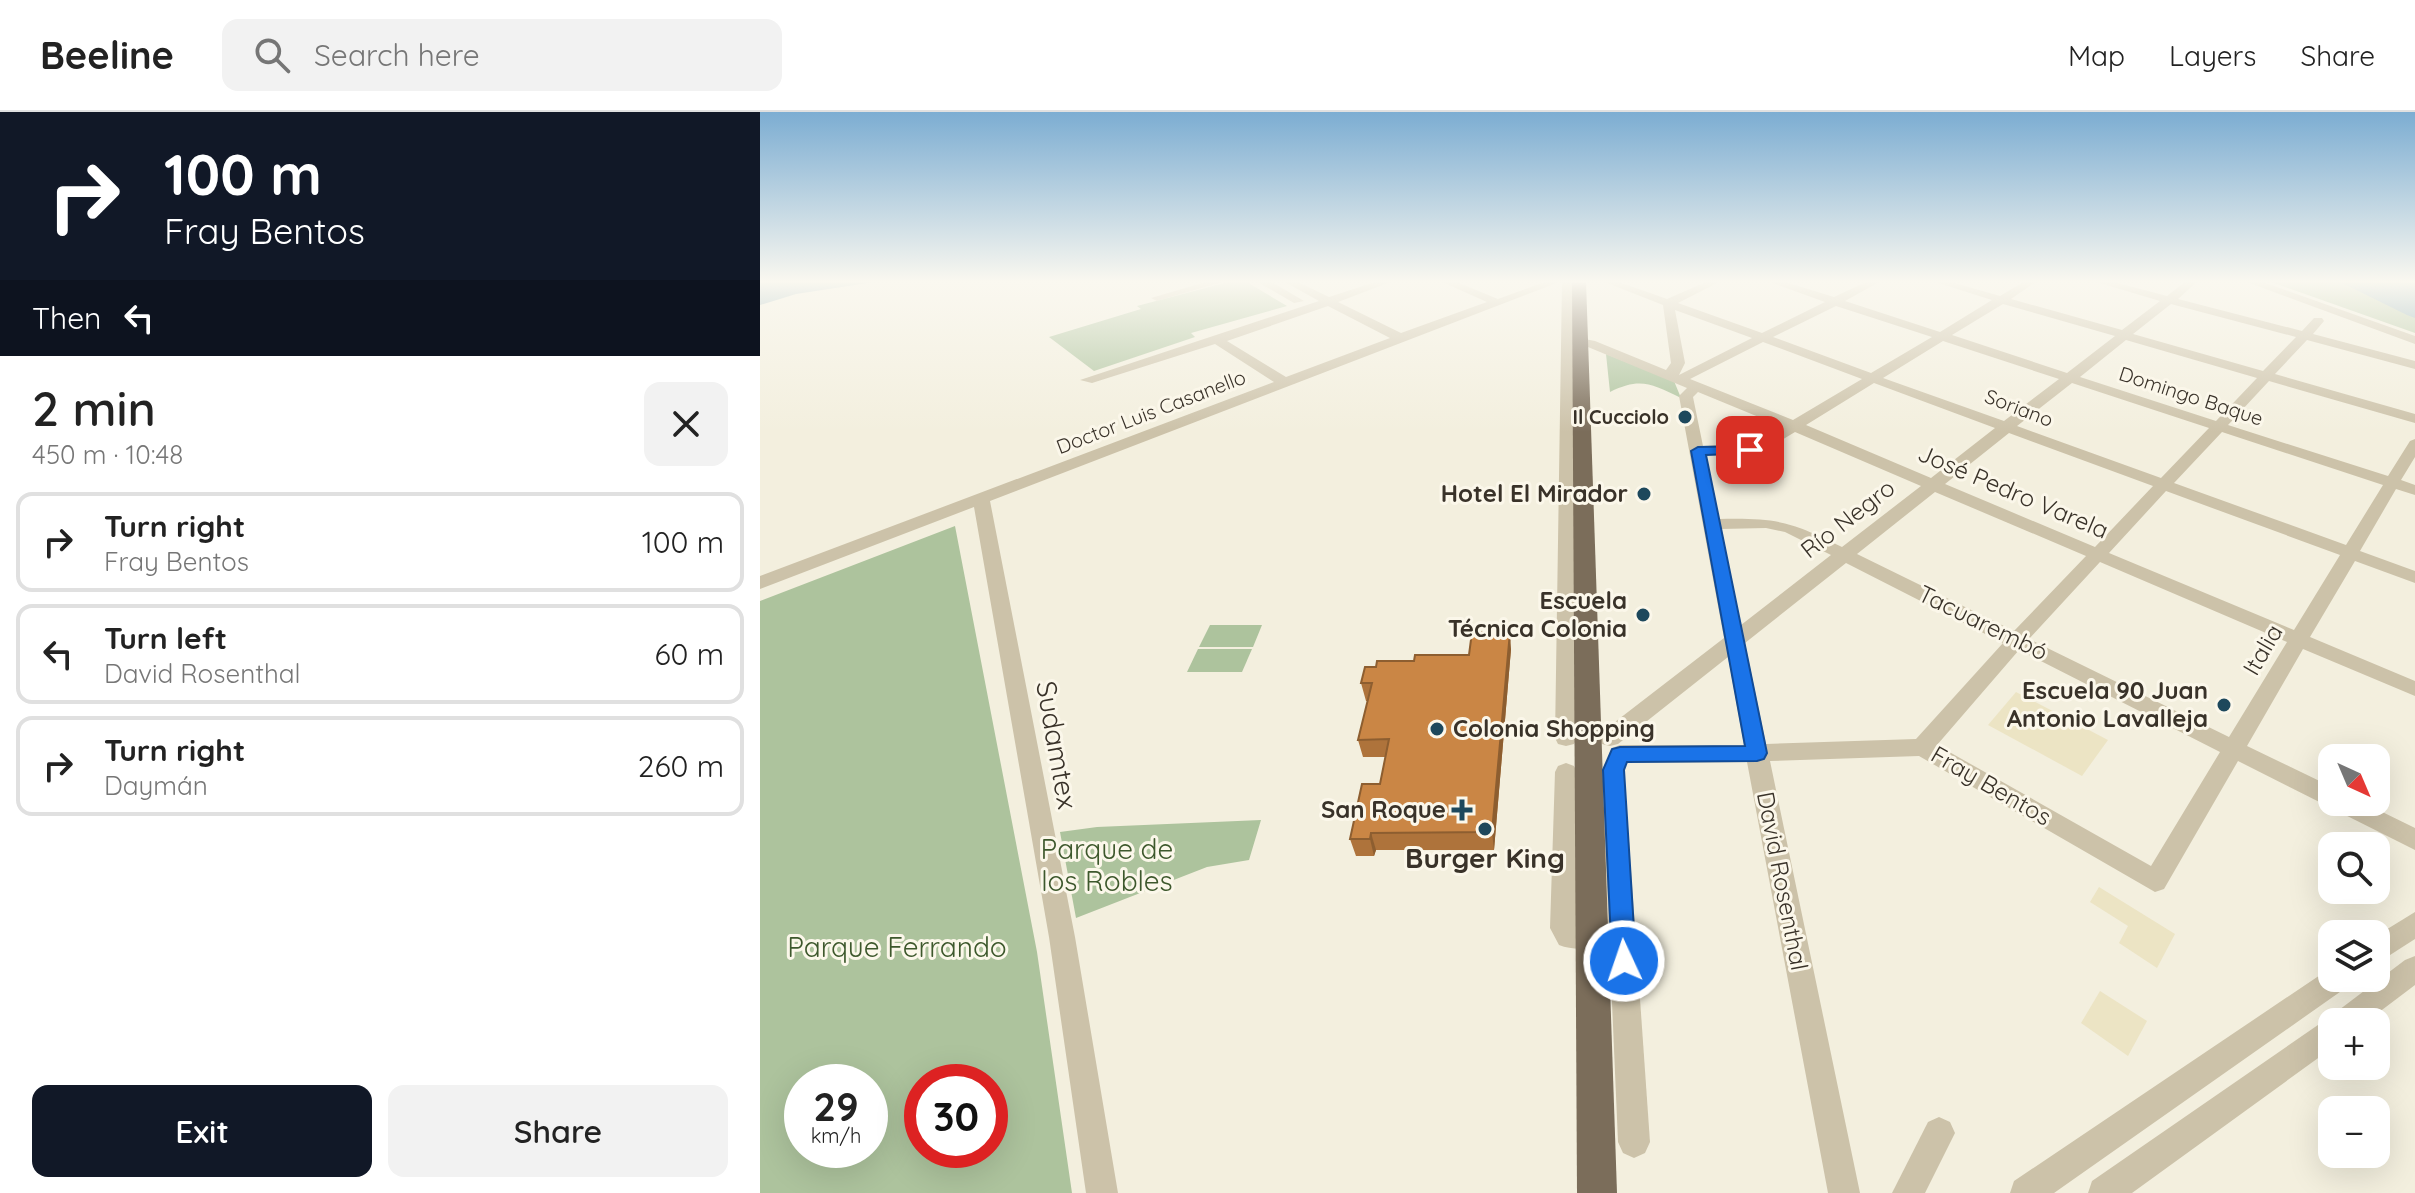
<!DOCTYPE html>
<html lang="en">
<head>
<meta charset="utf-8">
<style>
	body { margin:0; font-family:Quicksand,sans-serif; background:#f2f2f2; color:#222; height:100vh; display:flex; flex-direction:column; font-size:30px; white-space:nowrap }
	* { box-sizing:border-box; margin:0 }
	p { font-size:26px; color:#767676 }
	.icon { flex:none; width:44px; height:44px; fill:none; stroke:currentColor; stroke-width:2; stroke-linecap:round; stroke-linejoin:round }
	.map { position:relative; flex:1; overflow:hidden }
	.drawer { display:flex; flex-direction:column; background:#fff; width:760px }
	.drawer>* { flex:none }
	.guide { background:#111827; color:#fff; overflow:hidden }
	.needle { width:52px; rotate:136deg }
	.tools { position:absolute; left:1558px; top:632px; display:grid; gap:16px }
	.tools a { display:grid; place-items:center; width:72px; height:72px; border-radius:16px; background:#fff; box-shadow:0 8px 32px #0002; font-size:40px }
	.speed { position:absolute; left:24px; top:952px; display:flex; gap:16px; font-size:40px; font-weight:700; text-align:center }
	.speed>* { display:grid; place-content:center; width:104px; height:104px; border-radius:50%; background:#fff; box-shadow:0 8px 32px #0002; line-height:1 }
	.speed small { font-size:20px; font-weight:400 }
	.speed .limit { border:12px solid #d22; background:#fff; color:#111 }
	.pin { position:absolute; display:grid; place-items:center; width:68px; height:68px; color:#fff; margin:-34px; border-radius:16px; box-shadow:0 4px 12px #0006 }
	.me { position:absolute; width:88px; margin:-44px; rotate:357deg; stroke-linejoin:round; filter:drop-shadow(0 0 6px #0008) }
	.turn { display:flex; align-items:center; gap:28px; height:168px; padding:0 32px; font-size:36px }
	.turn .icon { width:104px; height:104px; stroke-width:2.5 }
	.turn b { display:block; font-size:56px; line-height:68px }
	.then { display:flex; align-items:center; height:76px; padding:0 32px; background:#0003; gap:16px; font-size:30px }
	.round { display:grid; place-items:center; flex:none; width:84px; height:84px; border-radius:16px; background:#f2f2f2 }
	.overview { display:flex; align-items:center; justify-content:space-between; height:136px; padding:0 32px }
	h1 { font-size:48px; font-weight:600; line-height:60px }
	.primary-button { display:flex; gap:16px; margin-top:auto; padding:16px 32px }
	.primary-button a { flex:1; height:92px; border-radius:16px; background:#111827; color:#fff; font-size:32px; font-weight:600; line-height:92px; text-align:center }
	.primary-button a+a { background:#f2f2f2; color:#222 }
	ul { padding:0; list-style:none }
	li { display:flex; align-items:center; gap:24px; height:100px; margin:0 16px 12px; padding:0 16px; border:4px solid #e0e0e0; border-radius:16px }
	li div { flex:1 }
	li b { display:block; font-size:30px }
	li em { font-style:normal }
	header { display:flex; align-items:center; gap:48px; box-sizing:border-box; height:112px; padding:0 40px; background:#fff; border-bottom:2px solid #e0e0e0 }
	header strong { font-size:38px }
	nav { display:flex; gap:44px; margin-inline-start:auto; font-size:28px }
	.search { width:560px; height:72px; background:#f2f2f2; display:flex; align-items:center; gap:20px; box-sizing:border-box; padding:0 28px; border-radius:16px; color:#767676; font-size:30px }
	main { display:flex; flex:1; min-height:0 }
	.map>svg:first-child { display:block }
	.green { fill:#adc39d; fill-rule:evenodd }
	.plaza { fill:#ece4c4 }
	.water { fill:#7ba2b2 }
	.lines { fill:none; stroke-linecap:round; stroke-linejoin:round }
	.minor { fill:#ccc2a9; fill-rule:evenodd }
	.major { fill:#7b6d5a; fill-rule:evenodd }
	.wall { fill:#ae733b }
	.shaded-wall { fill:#8d5e30 }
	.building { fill:#ca8645; stroke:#8d5e30; stroke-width:2 }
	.route { fill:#1a73e8; stroke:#114b97; stroke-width:2 }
	.poi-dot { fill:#1d485c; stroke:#fbf7ea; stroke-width:3 }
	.labels { text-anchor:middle; stroke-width:6; stroke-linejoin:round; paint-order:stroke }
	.far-street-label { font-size:20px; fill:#393229; stroke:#fbf7ea }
	.far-poi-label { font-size:20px; font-weight:bold; fill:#393229; stroke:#fbf7ea; text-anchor:end }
	.street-label { font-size:24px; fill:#393229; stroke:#fbf7ea }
	.poi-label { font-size:24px; font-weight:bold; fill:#393229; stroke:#fbf7ea; text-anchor:end }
	.near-street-label { font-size:28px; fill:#393229; stroke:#fbf7ea }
	.near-park-label { font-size:28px; fill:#3d582c; stroke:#fbf7ea }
	.near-poi-label { font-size:28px; font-weight:bold; fill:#393229; stroke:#fbf7ea }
</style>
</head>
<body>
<header>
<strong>Beeline</strong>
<div class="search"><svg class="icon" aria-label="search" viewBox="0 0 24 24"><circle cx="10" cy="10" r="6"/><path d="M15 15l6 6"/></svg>Search here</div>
<nav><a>Map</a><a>Layers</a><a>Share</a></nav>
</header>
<main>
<section class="drawer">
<div class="guide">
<div class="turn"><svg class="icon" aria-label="right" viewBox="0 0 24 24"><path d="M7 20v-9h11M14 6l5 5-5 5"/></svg><div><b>100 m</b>Fray Bentos</div></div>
<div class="then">Then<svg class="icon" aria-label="left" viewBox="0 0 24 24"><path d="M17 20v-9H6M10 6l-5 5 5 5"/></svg></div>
</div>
<div class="overview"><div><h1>2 min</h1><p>450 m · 10:48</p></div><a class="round"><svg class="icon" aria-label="close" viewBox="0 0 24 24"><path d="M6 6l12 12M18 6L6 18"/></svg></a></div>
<ul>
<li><svg class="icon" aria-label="right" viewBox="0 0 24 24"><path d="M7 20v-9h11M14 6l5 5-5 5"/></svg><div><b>Turn right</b><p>Fray Bentos</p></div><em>100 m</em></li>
<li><svg class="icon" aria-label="left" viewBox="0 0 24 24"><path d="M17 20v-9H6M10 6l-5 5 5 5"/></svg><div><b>Turn left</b><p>David Rosenthal</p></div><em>60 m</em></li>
<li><svg class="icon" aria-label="right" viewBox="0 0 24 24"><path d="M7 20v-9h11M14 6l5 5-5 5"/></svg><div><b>Turn right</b><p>Daymán</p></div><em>260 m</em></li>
</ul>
<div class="primary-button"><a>Exit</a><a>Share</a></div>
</section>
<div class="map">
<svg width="1655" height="1081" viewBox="0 0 1655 1081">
	<rect width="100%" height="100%" fill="#f3efde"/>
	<!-- green -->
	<g class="green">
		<polygon points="472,169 485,169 527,194 431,221 435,225 334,259 289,225 381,197 377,194"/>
		<polygon points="1508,169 1655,169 1655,221"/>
		<path d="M846,242L914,269L921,286C891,272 881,265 850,280Z"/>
		<path d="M195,414L277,840L312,1081H0V489ZM42,970H110V1038H42ZM162,970H230V1038H162Z"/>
		<polygon points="450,513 502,513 493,535 439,535"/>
		<polygon points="438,537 492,537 482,560 427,560"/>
		<polygon points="501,708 489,748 447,755 316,806 300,720 337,715"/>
	</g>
	<!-- plaza -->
	<g class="plaza">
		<polygon points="1256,580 1348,628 1322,664 1228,613"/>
		<polygon points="1339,775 1415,822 1397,856 1359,831 1368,814 1330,790"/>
		<polygon points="1340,879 1387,909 1368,944 1321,911"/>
	</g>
	<!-- water -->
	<g class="water">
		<polygon points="0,169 121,169 36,182 0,193"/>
		<polygon points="1578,169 1655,169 1655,206 1647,203"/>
	</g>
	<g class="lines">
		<!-- minor -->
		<g class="minor">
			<polygon points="449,169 466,169 397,189 391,186"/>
			<polygon points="496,169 510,169 544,189 534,191"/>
			<path d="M523,169H536L569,185L618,169H633L578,190L641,221L727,190L680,169H694L738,187L787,169H813L814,225L835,229L906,258L911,251L903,193L842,169H856L907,187L948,169H961L918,191L1002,221L1065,190L1007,169H1022L1074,185L1108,169H1121L1085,189L1180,220L1232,188L1172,169H1188L1240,184L1265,169H1277L1251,187L1362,218L1400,189L1333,169H1350L1407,184L1426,169H1438L1418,187L1542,219L1554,206H1562L1564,209L1553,222L1655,249V257L1547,228L1515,262L1655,302V311L1509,269L1468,313L1628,364L1650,329L1655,327V345L1641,368L1655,373V383L1636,377L1600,439L1655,459V471L1595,449L1550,525L1655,569V584L1543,537L1487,634L1572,675V690H1602L1655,716V738L1478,649L1404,777L1395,780L1159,644L1010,649L1100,1081H1068L987,650L860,651L852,648L849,642L852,636L860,633H984L968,545L858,632L850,634L842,632L839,626L842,620L964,526L919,284L927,276L828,235L814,233L817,626L814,632L806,634L798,632L795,626L802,169L230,389L315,825L358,1081H326L289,825L214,395L0,477V464L514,270L455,232L332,271L320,268L559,189ZM1243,192L1355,224L1307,261L1192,223ZM1411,192L1536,225L1503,259L1373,222ZM568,194L630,226L526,265L467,229ZM1076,194L1172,225L1111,261L1013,225ZM915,198L992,226L919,263L925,251ZM1366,228L1497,266L1456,309L1320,265ZM1183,229L1299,267L1244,309L1123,266ZM1003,230L1102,267L1033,308L930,267ZM1114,271L1235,316L1171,366L1046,313ZM1312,271L1449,316L1401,366L1257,314ZM938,280L1023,315L996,331L943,334L933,285ZM1035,320L1161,374L1082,435C1030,409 1017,406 959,407L945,343L1005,338ZM1462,320L1623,373L1586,433L1414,371ZM1249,321L1393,374L1335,435L1185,372ZM1406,379L1580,443L1534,518L1349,441ZM1175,380L1326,444L1254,519L1097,442ZM1006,416L1025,420L1071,443L981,513L961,417ZM1340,450L1527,530L1469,625L1269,527ZM1086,451L1243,531L1156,627L1006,632L985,531ZM1259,538L1460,640L1391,754L1177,633Z"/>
			<polygon points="1484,169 1500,169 1655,224 1655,232"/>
			<polygon points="853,649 861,652 864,658 890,1030 885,1041 874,1046 863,1041 858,1030 842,658 845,652"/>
			<path d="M806,651L814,654L817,660L816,812L841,815L845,824L841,833C828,838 812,838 799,833L790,816L795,660L798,654Z"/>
			<polygon points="1655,800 1655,827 1616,852 1616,824"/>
			<polygon points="1655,844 1655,873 1606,910 1572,910 1572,936 1372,1081 1328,1081 1332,1069 1571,904 1645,848"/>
			<polygon points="1572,855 1572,866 1591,866 1587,875 1294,1081 1250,1081 1254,1069"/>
			<polygon points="1179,1005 1190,1010 1195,1021 1165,1081 1132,1081 1168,1010"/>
		</g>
		<!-- major -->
		<polygon class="major" points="812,169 826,169 857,1081 817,1081"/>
	</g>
	<!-- wall -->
	<polygon class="wall" points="751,537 734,738 616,738 614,744 596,744 590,727 620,672 625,645 603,645 598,628 608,589 606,589 601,571 616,555 654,549"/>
	<!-- shaded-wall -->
	<g class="shaded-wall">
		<polygon points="750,520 751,537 734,738 732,720"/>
		<polygon points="611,721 616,738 614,744 610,727"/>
	</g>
	<!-- building -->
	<polygon class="building" points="712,520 750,520 732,720 611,721 610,727 590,727 602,672 620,672 629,627 598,628 612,571 601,571 605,555 616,555 617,549 654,549 655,543 709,543"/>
	<!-- sky -->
	<linearGradient id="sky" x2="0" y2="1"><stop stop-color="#7cadd2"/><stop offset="0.53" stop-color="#faf8f0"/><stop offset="1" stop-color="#faf8f0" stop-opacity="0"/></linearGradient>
	<rect width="1655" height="320" fill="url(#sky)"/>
	<!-- route -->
	<polygon class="route" points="990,334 995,335 995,341 946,343 1007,641 1004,647 997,649 867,650 864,658 876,849 873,857 864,861 855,857 852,849 843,658 852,637 860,635 985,634 931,339 938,335"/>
	<!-- markers -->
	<g class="poi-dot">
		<circle cx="925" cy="305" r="8"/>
		<circle cx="884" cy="382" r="8"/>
		<circle cx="883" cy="503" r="8"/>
		<circle cx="1464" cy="593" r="8"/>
		<circle cx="677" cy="617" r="8"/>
		<path d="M698 686h8v8h8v8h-8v8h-8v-8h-8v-8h8z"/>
		<circle cx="725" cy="717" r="8"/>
	</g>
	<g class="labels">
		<!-- far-street labels -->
		<g class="far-street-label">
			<text transform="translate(1431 284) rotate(18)" y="7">Domingo Baque</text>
			<text transform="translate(1259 296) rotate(21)" y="7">Soriano</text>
			<text transform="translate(391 300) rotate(-21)" y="7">Doctor Luis Casanello</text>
		</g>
		<!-- far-poi labels -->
		<g class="far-poi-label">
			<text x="909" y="312">Il Cucciolo</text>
		</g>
		<!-- street labels -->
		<g class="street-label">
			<text transform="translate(1253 380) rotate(23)" y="8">José Pedro Varela</text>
			<text transform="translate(1088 407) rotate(-38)" y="8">Río Negro</text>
			<text transform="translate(1223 511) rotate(26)" y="8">Tacuarembó</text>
			<text transform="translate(1503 538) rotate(-60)" y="8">Italia</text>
			<text transform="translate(1231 674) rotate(30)" y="8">Fray Bentos</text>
			<text transform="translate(1022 769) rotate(79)" y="8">David Rosenthal</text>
		</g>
		<!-- poi labels -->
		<g class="poi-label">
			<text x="868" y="390">Hotel El Mirador</text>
			<text x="867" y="497">Escuela<tspan x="867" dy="28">Técnica Colonia</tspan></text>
			<text x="1448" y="587">Escuela 90 Juan<tspan x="1448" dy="28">Antonio Lavalleja</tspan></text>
			<text x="693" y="625" text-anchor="start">Colonia Shopping</text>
			<text x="686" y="706">San Roque</text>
		</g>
		<!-- near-street labels -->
		<g class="near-street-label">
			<text transform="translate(297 633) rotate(80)" y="10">Sudamtex</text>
		</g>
		<!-- near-park labels -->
		<g class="near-park-label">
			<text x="347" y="747">Parque de<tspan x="347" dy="32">los Robles</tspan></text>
			<text x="137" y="845">Parque Ferrando</text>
		</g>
		<!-- near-poi labels -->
		<g class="near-poi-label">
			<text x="725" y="756">Burger King</text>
		</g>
	</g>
</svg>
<div class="tools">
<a><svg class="needle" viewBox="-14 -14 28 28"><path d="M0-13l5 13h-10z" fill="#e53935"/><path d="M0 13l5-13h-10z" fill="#767676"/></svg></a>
<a><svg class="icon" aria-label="search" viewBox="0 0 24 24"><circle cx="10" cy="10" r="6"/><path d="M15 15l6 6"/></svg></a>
<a><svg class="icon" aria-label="layers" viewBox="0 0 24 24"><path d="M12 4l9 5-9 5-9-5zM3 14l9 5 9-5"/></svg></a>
<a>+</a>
<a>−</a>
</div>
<div class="speed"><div>29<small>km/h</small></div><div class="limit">30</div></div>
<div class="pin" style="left:990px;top:338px;background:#d93025"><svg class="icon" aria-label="arrive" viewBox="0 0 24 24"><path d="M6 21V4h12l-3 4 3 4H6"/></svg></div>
<svg class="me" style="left:864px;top:849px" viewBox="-20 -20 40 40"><circle r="17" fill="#1a73e8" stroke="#fff" stroke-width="3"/><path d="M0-11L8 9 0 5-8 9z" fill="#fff"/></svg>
</div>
</main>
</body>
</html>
